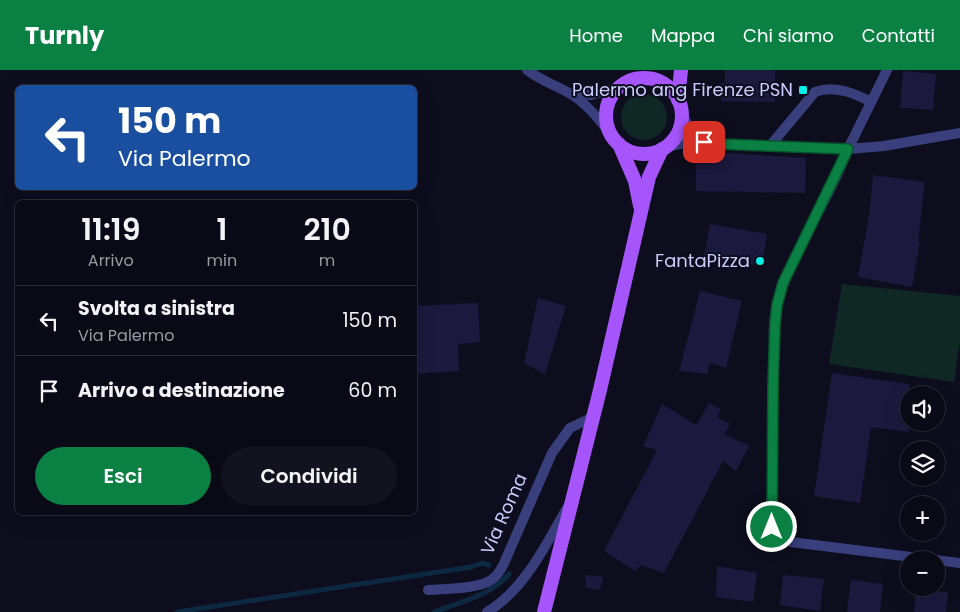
<!DOCTYPE html>
<html lang="it">
<head>
<meta charset="utf-8">
<style>
	body { margin:0; font-family:Poppins,sans-serif; background:#13131f; color:#f1f3f6; height:100vh; display:flex; flex-direction:column; font-size:19px; white-space:nowrap }
	* { box-sizing:border-box; margin:0 }
	p { font-size:16px; color:#999aa1 }
	.icon { flex:none; width:28px; height:28px; fill:none; stroke:currentColor; stroke-width:2; stroke-linecap:round; stroke-linejoin:round }
	.map { position:relative; flex:1; overflow:hidden }
	.sheet { position:absolute; left:15px; top:130px; width:402px; height:315px; display:flex; flex-direction:column; background:#0a0a16; border-radius:8px; box-shadow:0 5px 20px #0002,0 0 0 1px #2a2b35 }
	.sheet>* { flex:none }
	.banner { position:absolute; left:15px; top:15px; width:402px; height:105px; border-radius:8px; box-shadow:0 5px 20px #0002,0 0 0 1px #2a2b35; background:#1a4fa0; color:#fff; overflow:hidden }
	.controls { position:absolute; left:900px; top:316px; display:grid; gap:10px }
	.controls a { display:grid; place-items:center; width:45px; height:45px; border-radius:50%; background:#0a0a16; box-shadow:0 5px 20px #0002,0 0 0 1px #2a2b35; font-size:25px }
	.pin { position:absolute; display:grid; place-items:center; width:42px; height:42px; color:#fff; margin:-21px; border-radius:10px; box-shadow:0 2px 8px #0006 }
	.me { position:absolute; width:55px; margin:-28px; rotate:0deg; stroke-linejoin:round; filter:drop-shadow(0 0 4px #0008) }
	.turn { display:flex; align-items:center; gap:18px; height:105px; padding:0 20px; font-size:22px }
	.turn .icon { width:65px; height:65px; stroke-width:2.5 }
	.turn b { display:block; font-size:35px; line-height:42px }
	.eta { display:flex; justify-content:space-evenly; align-items:center; height:85px; text-align:center }
	.eta b { font-size:30px; font-weight:600; line-height:35px }
	.primary-button { display:flex; gap:10px; margin-top:auto; padding:10px 20px }
	.primary-button a { flex:1; height:58px; border-radius:30px; background:#0b8043; color:#fff; font-size:20px; font-weight:600; line-height:58px; text-align:center }
	.primary-button a+a { background:#13131f; color:#f1f3f6 }
	ul { padding:0; list-style:none }
	li { display:flex; align-items:center; gap:15px; height:70px; padding:0 20px; border-top:1px solid #2a2b35 }
	li div { flex:1 }
	li b { display:block; font-size:19px }
	li em { font-style:normal }
	header { display:flex; align-items:center; gap:30px; box-sizing:border-box; height:70px; padding:0 25px; background:#0b8043; color:#fff }
	header strong { font-size:24px }
	nav { display:flex; gap:28px; margin-inline-start:auto; font-size:18px }
	.map>svg:first-child { display:block }
	.green { fill:#102824 }
	.lines { fill:none; stroke-linecap:round; stroke-linejoin:round }
	.stream { stroke:#0d2942; stroke-width:5 }
	.building { fill:#1c193e }
	.minor { stroke:#393f7c; stroke-width:10 }
	.tertiary { stroke:#393f7c; stroke-width:10 }
	.primary { stroke:#a655fa; stroke-width:14 }
	.route-casing { stroke:#07532c; stroke-width:12 }
	.route { stroke:#0b8043; stroke-width:9 }
	.poi-dot { fill:#07eee6; stroke:#0d0d1e; stroke-width:2 }
	.labels { text-anchor:middle; stroke-width:4; stroke-linejoin:round; paint-order:stroke }
	.poi-label { font-size:18px; fill:#cbccfe; stroke:#0d0d1e; text-anchor:end }
	.street-label { font-size:18px; fill:#cbccfe; stroke:#0d0d1e }
</style>
</head>
<body>
<header>
<strong>Turnly</strong>
<nav><a>Home</a><a>Mappa</a><a>Chi siamo</a><a>Contatti</a></nav>
</header>
<div class="map">
<svg width="960" height="542" viewBox="0 0 960 542">
	<rect width="100%" height="100%" fill="#0d0d1e"/>
	<!-- green -->
	<g class="green">
		<circle cx="644" cy="47" r="23"/>
		<polygon points="842,214 960,226 960,271 954,312 829,294"/>
	</g>
	<g class="lines">
		<!-- stream -->
		<g class="stream">
			<polyline points="177,542 471,497 482,493 489,495"/>
			<path d="M434,542C461,532 490,526 509,504"/>
		</g>
	</g>
	<!-- building -->
	<g class="building">
		<polygon points="725,0 775,0 775,32 721,31 721,13 725,13"/>
		<polygon points="903,1 936,4 933,40 900,38"/>
		<polygon points="696,81 806,88 805,123 696,121"/>
		<polygon points="873,105 925,112 918,172 920,172 912,217 858,207 869,145"/>
		<polygon points="710,154 767,164 762,196 704,185"/>
		<polygon points="700,221 742,231 726,298 709,293 708,304 679,301"/>
		<polygon points="538,228 566,236 545,304 524,293"/>
		<polygon points="478,233 480,272 458,274 459,301 415,304 415,236"/>
		<polygon points="832,303 909,314 909,362 871,357 860,433 814,426"/>
		<polygon points="709,333 721,339 717,347 730,354 724,364 749,376 736,401 723,391 664,503 641,495 635,501 604,481 657,380 643,376 662,334 696,355"/>
		<polygon points="717,496 757,503 753,532 716,527"/>
		<polygon points="585,505 603,507 600,520 586,518"/>
		<polygon points="783,505 824,509 820,541 780,535"/>
		<polygon points="851,510 883,514 880,542 847,542"/>
		<polygon points="916,519 948,522 946,542 914,542"/>
	</g>
	<g class="lines">
		<!-- minor -->
		<g class="minor">
			<path d="M527,0C540,10 555,15 569,23C585,32 598,48 609,62"/>
			<polyline points="571,23 591,25 619,17"/>
			<path d="M960,63L884,76L848,79C829,132 793,177 778,231C772,250 774,273 774,292C772,347 773,402 772,457C776,466 781,469 791,472L960,493"/>
			<path d="M769,77L815,22C835,15 854,23 871,32"/>
			<path d="M428,520C443,519 479,519 491,510C498,506 502,498 505,491L552,383L570,358L593,347"/>
		</g>
		<!-- tertiary -->
		<g class="tertiary">
			<polyline points="682,44 690,59 704,72"/>
			<polyline points="666,77 689,72 848,79 887,0"/>
			<path d="M487,542C525,519 545,476 567,438"/>
		</g>
		<!-- primary -->
		<g class="primary">
			<circle cx="644" cy="46" r="38"/>
			<polyline points="678,30 681,0"/>
			<polyline points="619,74 635,111 640,136"/>
			<polyline points="544,542 600,320 649,107 662,79"/>
		</g>
	</g>
	<g class="lines">
		<!-- route casing -->
		<g class="route-casing">
			<polyline id="route" points="704,72 718,74 848,79 783,213 777,235 775,255 773,317 772,457"/>
		</g>
		<!-- route -->
		<use href="#route" class="route"/>
	</g>
	<!-- markers -->
	<g class="poi-dot">
		<rect x="798" y="15" width="10" height="10" rx="2.5"/>
		<circle cx="760" cy="191" r="5"/>
	</g>
	<g class="labels">
		<!-- poi labels -->
		<g class="poi-label">
			<text x="793" y="26">Palermo ang Firenze PSN</text>
			<text x="750" y="197">FantaPizza</text>
		</g>
		<!-- street labels -->
		<g class="street-label">
			<text transform="translate(504 444) rotate(-66)" y="6">Via Roma</text>
		</g>
	</g>
</svg>
<div class="controls">
<a><svg class="icon" aria-label="sound" viewBox="0 0 24 24"><path d="M4 9h4l5-4v14l-5-4H4zM17 9q2 3 0 6"/></svg></a>
<a><svg class="icon" aria-label="layers" viewBox="0 0 24 24"><path d="M12 4l9 5-9 5-9-5zM3 14l9 5 9-5"/></svg></a>
<a>+</a>
<a>−</a>
</div>
<div class="pin" style="left:704px;top:72px;background:#d93025"><svg class="icon" aria-label="arrive" viewBox="0 0 24 24"><path d="M6 21V4h12l-3 4 3 4H6"/></svg></div>
<svg class="me" style="left:772px;top:457px" viewBox="-20 -20 40 40"><circle r="17" fill="#0b8043" stroke="#fff" stroke-width="3"/><path d="M0-11L8 9 0 5-8 9z" fill="#fff"/></svg>
<div class="banner">
<div class="turn"><svg class="icon" aria-label="left" viewBox="0 0 24 24"><path d="M17 20v-9H6M10 6l-5 5 5 5"/></svg><div><b>150 m</b>Via Palermo</div></div>
</div>
<section class="sheet">
<div class="eta">
<div><b>11:19</b><p>Arrivo</p></div>
<div><b>1</b><p>min</p></div>
<div><b>210</b><p>m</p></div>
</div>
<ul>
<li><svg class="icon" aria-label="left" viewBox="0 0 24 24"><path d="M17 20v-9H6M10 6l-5 5 5 5"/></svg><div><b>Svolta a sinistra</b><p>Via Palermo</p></div><em>150 m</em></li>
<li><svg class="icon" aria-label="arrive" viewBox="0 0 24 24"><path d="M6 21V4h12l-3 4 3 4H6"/></svg><div><b>Arrivo a destinazione</b></div><em>60 m</em></li>
</ul>
<div class="primary-button"><a>Esci</a><a>Condividi</a></div>
</section>
</div>
</body>
</html>
